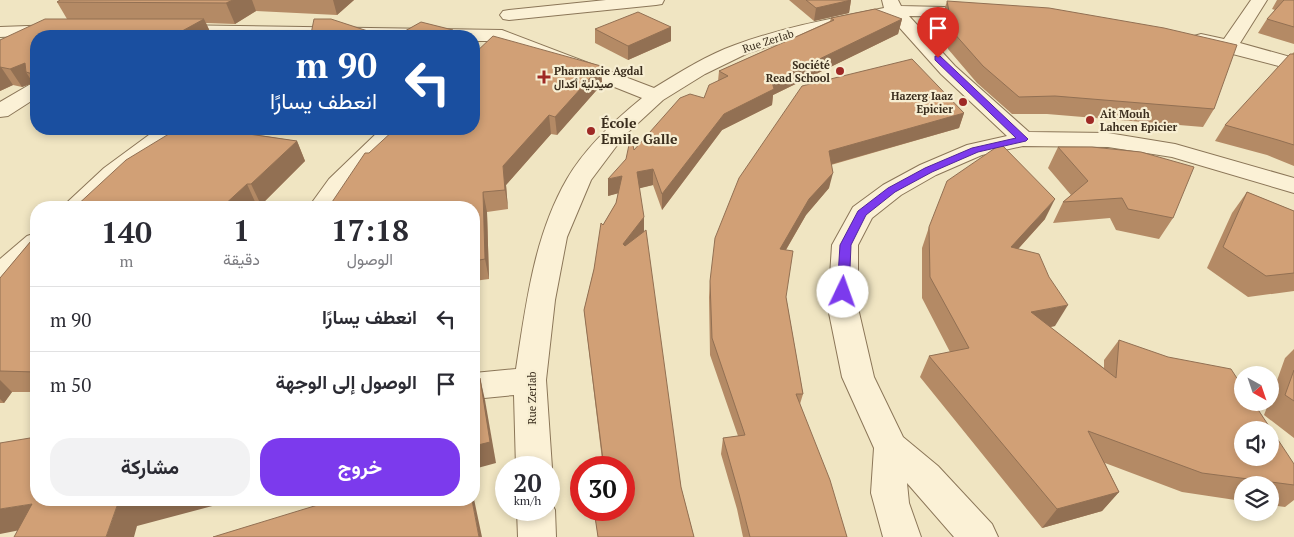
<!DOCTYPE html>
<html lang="ar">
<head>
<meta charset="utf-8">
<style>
	body { margin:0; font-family:"PT Serif",Vazirmatn,serif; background:#f2f2f3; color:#2b2b33; direction:rtl; height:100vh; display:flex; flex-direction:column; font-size:19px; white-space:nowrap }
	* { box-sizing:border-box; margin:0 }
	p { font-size:16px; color:#7c7c81 }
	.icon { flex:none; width:28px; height:28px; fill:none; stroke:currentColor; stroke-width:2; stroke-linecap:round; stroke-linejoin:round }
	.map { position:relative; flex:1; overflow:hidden; direction:ltr }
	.drawer { position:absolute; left:30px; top:201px; width:450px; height:305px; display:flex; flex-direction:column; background:#fff; border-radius:20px; box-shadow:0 2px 8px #0003; direction:rtl }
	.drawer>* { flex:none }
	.top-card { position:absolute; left:30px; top:30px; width:450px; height:105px; border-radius:20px; box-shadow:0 2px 8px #0003; direction:rtl; background:#1a4fa0; color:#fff; overflow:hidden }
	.needle { width:32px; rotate:140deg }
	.fabs { position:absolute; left:1234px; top:366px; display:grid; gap:10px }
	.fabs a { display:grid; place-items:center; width:45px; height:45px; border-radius:50%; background:#fff; box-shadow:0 2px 8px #0003; font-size:25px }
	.speed { position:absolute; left:495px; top:456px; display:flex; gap:10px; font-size:25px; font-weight:700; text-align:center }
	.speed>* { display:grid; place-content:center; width:65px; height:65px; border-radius:50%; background:#fff; box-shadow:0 2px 8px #0003; line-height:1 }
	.speed small { font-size:12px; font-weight:400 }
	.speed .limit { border:8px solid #d22; background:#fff; color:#111 }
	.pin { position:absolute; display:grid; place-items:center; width:42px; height:42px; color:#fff; margin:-51px -21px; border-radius:50% 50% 50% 0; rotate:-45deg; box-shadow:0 0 5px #0007 }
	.pin .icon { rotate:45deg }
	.me { position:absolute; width:55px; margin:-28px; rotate:3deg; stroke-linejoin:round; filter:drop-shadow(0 0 4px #0008) }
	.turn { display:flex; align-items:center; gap:18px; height:105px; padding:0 20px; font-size:22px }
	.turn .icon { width:65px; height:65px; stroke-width:2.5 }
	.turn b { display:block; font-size:35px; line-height:42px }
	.eta { display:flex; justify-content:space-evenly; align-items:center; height:85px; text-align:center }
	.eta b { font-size:30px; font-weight:700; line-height:35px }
	.button { display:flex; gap:10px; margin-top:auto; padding:10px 20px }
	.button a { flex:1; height:58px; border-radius:20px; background:#7c3aed; color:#fff; font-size:20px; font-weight:700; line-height:58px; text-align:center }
	.button a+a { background:#f2f2f3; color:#2b2b33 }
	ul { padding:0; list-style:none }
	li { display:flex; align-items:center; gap:15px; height:65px; padding:0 20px; border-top:1px solid #e1e1e2 }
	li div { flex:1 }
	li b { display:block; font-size:19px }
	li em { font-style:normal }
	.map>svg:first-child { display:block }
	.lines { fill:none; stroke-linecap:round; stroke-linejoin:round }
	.minor-casing { stroke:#8b7658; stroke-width:2 }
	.minor { fill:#fbf1d6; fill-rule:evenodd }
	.wall { fill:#b48a65 }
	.shaded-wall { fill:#927053 }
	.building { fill:#d1a076; stroke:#927053; fill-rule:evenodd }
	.route { fill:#7c3aed; stroke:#51269a }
	.poi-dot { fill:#9e2925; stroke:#f7eed2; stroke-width:2 }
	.labels { text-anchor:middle; stroke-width:4.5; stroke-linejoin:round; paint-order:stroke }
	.far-street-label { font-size:11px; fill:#3a2d1d; stroke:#f7eed2 }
	.far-poi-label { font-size:11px; font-weight:bold; fill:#3a2d1d; stroke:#f7eed2; text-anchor:end }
	.poi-label { font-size:14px; font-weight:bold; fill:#3a2d1d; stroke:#f7eed2; text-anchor:start }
</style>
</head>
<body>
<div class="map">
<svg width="1294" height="537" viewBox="0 0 1294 537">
	<rect width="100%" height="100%" fill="#f0e5c2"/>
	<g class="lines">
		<!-- minor casing -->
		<g class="minor-casing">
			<g id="minor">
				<polygon points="606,0 664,0 662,4 656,5 509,20 503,19 500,15 503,11 509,10"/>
				<path d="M882,0H898L901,6L986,8L989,12L986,16L980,17L909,16L955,66L1029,132L1108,133L1175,144L1294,178V193L1172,157L1108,147L1023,146L982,155L936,175L901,195L872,218L858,245V308L874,377L903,437L938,466L992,524L998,537H954L907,483L909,503L921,537H883L871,493L874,448L842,377L828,308L832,245L853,207L883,185L920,165L967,145L1007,136L941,74L890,17L801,36L748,53L705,74L663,100L624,136L591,180L567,237L555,300L546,380L552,468L549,474V468H516L514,395L474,399V373L516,369C526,304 534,236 567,179C585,148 615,120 642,98L499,41H474V36L171,35L165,34L162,30L165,26L171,25L502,30L654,88C680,72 707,55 735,45C784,27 834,18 884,8Z"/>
				<polygon points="1251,0 1267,0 1240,43 1294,58 1294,70 1194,44 1192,40 1194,36 1201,34 1224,39"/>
				<polygon points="56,25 62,26 65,30 62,34 0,37 0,27"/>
				<polygon points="36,83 36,98 8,116 0,117 0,102 29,85"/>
				<polygon points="157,129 182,129 179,134 120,178 89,208 61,208 104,168"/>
				<polygon points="381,129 404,129 347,189 333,208 308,208 329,179"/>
				<polygon points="36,233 36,257 10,282 0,285 0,259 27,236"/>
				<polygon points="549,498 555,510 556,537 518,537 517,510 549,510"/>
			</g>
		</g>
		<!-- minor -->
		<use href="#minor" class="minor"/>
	</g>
	<!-- wall -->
	<g class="wall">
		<polygon points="60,0 354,0 337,15 256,11 235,24 206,23 212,36 36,36 36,88 33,83 22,87 13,85 0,91 0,40 67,19 57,2"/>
		<polygon points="789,0 851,0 849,13 814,21"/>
		<polygon points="1277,0 1294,0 1294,44 1258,33 1267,19 1275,10 1272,9"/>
		<polygon points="947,1 1214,109 1203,127 1047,114 1012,114 977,83 948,49 942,17"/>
		<polygon points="831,18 902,19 898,34 773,95 772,105 722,130 662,210 653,185 639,188 644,232 681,487 694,537 598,537 594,510 624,510 624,468 603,468 584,310 594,269 603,225 616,203 618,193 608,196 634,150 704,98 718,81 719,71 830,21"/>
		<polygon points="671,27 671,41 628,60 595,43 595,29"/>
		<polygon points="1294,52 1294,166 1267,155 1215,141 1225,125"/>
		<polygon points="601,66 602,84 557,135 551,134 506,185 508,209 487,212 489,279 474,281 474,208 369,153"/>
		<polygon points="802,86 964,113 959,128 831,165 829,188 806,215 786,250 786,297 803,394 800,404 847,537 743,537 737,509 721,454 723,438 738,436 710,355 709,297 710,281"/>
		<polygon points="168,129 261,129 253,134 297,141 305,161 261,205 256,204 253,208 74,208 171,133"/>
		<polygon points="1058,147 1173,218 1159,239 1116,230 1110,218 1053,223 1063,202 1071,195 1048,168"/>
		<polygon points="1247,192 1294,211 1294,291 1248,297 1207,268 1232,213"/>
		<polygon points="1045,219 1018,249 1055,326 1050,327 1104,368 1104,360 1119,340 1294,464 1294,500 1285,507 1270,505 1270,485 1242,485 1242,501 1182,492 1105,463 1119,492 1102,511 1042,528 920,377 929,356 950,352 922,298 922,248 929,227"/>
		<polygon points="36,235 36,392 12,392 4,403 0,403 0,278"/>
		<polygon points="1294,349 1294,438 1264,415 1269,402 1270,402 1270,400 1285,358"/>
	</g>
	<!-- shaded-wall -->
	<g class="shaded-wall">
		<polygon points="233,0 252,0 256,11 235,24 226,3"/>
		<polygon points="333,0 354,0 337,15"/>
		<polygon points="851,0 849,13 814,21 816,8"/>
		<polygon points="204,19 212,36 173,36"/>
		<polygon points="902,19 898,34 773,95 772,105 722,130 662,210 662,194 724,114 772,82"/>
		<polygon points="671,27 671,41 628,60 628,46"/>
		<polygon points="453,30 455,36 444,36"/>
		<polygon points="25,63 26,72 33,83 22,87 10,69"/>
		<polygon points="601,66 602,84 557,135 555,117"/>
		<polygon points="0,67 1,67 13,85 0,91"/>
		<polygon points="964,113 959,128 825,166 829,151"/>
		<polygon points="549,115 551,134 506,185 508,209 505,190 503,166"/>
		<polygon points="222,129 261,129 230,150 221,130"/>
		<polygon points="297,141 305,161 261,205 251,184"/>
		<polygon points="653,169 653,185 637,189 637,172"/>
		<polygon points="833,173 829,188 806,215 777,265 780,249 809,199"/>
		<polygon points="622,176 623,192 608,196 608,179"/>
		<polygon points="247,184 256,204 253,208 221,208"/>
		<polygon points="483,192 487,212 489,279 485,259"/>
		<polygon points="1055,199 1045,219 1001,268 1011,247"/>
		<polygon points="644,217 644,234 623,261 623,244"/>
		<polygon points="1068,305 1055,326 1020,333 1031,312"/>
		<polygon points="480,378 485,400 496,463 474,469 474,446"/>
		<polygon points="0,380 12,392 4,403 0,399"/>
		<polygon points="1119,492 1102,511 1042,528 1057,509"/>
		<polygon points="474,499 482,537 479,537 472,500 474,500"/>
		<polygon points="140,500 235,500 137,526 134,537 106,537 117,506"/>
		<polygon points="32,504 56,523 0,534 0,509"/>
	</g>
	<!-- building -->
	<g class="building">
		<polygon points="60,0 233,0 226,3 57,2"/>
		<polygon points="806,0 851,0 816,8"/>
		<polygon points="1284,0 1294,0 1294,27 1267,19"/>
		<polygon points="947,1 1049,8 1164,28 1237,45 1214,109 1055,96 1019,97 983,66 953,32"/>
		<polygon points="875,9 902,19 772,82 774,89 724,114 662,194 653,169 637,172 644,217 623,244 625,246 646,230 681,487 694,537 598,537 594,510 624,510 624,468 604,468 584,310 594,269 601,223 603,225 616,203 622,176 608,179 626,159 630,140 632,140 634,150 680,98 690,94 704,98 709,85 728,76 719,71 834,20 831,18"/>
		<polygon points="638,12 671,27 628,46 595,29"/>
		<polygon points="45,19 204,19 173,36 36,36 36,75 26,72 25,63 10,69 0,67 0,40"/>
		<polygon points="314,19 331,19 383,36 307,36 311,34"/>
		<polygon points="421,22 453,30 444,36 396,36"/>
		<polygon points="493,36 601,66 555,117 549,115 503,166 505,190 483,192 485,259 474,261 474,208 328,208 365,153 369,153 395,129 474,129 474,54"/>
		<polygon points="1290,54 1294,54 1294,145 1278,140 1225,125"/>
		<polygon points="912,59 964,113 829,151 833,173 809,199 780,249 793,251 786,297 803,394 796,394 830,480 847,537 750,537 739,494 723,438 745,435 712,338 710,281 715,238 739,178 802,86"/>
		<polygon points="177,129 222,129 221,130 297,141 251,184 247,184 221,208 74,208 126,160"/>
		<path d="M1001,144L1055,199L1011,247L1039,254L1049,277L1068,305L1031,312L1116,378L1119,340L1168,357L1231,369L1242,386V402H1253L1294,464V485L1202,473L1088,431L1119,492L1057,509L929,356L969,348L930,277L929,227L947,181ZM1242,430H1270V458H1242Z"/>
		<polygon points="1058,147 1092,147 1141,152 1194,167 1173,218 1128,209 1122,198 1063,202 1088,181"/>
		<polygon points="1247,192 1294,211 1294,273 1266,276 1223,247"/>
		<polygon points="36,235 36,372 0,371 0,278"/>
		<polygon points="1294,370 1294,401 1285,395"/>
		<polygon points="480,378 490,442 474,446 474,380"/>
		<polygon points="36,437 36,500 140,500 117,506 106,537 14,537 32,504 0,509 0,443"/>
		<polygon points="334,500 472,500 479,537 213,537"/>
	</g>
	<!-- route -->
	<polygon class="route" points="935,56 940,56 1028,139 1026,141 978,152 932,172 895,192 866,215 851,245 849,292 843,296 839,295 837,292 840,245 858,211 888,188 925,168 972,148 1016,138 935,60"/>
	<!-- markers -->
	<g class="poi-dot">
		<circle cx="840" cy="71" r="5"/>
		<path d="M541.5 69.5h5v5h5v5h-5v5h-5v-5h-5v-5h5z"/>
		<circle cx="963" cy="102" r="5"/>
		<circle cx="1090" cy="120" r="5"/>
		<circle cx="591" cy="131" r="5"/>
	</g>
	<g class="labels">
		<!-- far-street labels -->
		<g class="far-street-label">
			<text transform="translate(768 41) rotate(-18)" y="4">Rue ZerIab</text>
			<text transform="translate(532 398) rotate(-90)" y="4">Rue ZerIab</text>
		</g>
		<!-- far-poi labels -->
		<g class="far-poi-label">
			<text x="830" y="69">Société<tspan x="830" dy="13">Read School</tspan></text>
			<text x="554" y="75" text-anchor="start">Pharmacie Agdal<tspan x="554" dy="13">صيدلية أكدال</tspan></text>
			<text x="953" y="100">Hazerg Iaaz<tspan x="953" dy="13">Epicier</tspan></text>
			<text x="1100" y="118" text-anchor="start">Ait Mouh<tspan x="1100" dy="13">Lahcen Epicier</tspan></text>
		</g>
		<!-- poi labels -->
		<g class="poi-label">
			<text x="601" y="128">École<tspan x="601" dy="16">Emile Galle</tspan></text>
		</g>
	</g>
</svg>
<div class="fabs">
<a><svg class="needle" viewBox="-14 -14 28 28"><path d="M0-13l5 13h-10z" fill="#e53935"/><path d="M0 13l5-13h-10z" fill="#7c7c81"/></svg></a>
<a><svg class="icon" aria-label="sound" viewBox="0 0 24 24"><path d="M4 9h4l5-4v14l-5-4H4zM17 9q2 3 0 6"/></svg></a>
<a><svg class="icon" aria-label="layers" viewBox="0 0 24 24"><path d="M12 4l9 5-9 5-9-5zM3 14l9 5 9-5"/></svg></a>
</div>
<div class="speed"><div>20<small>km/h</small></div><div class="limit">30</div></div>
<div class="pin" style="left:938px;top:58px;background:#d93025"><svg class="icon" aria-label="arrive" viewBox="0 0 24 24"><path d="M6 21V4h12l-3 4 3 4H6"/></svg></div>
<svg class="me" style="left:843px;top:292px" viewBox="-20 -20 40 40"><circle r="19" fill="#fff"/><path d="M0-13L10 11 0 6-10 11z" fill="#7c3aed"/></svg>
<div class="top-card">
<div class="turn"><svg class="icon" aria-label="left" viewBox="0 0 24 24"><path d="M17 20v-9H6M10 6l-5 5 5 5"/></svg><div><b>90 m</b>انعطف يسارًا</div></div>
</div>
<section class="drawer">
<div class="eta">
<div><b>17:18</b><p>الوصول</p></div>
<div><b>1</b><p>دقيقة</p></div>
<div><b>140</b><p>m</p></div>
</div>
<ul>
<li><svg class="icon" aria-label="left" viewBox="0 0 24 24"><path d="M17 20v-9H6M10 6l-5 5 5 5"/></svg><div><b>انعطف يسارًا</b></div><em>90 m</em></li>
<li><svg class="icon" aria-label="arrive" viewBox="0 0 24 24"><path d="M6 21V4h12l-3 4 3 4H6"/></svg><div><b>الوصول إلى الوجهة</b></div><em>50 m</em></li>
</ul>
<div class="button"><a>خروج</a><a>مشاركة</a></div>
</section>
</div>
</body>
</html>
